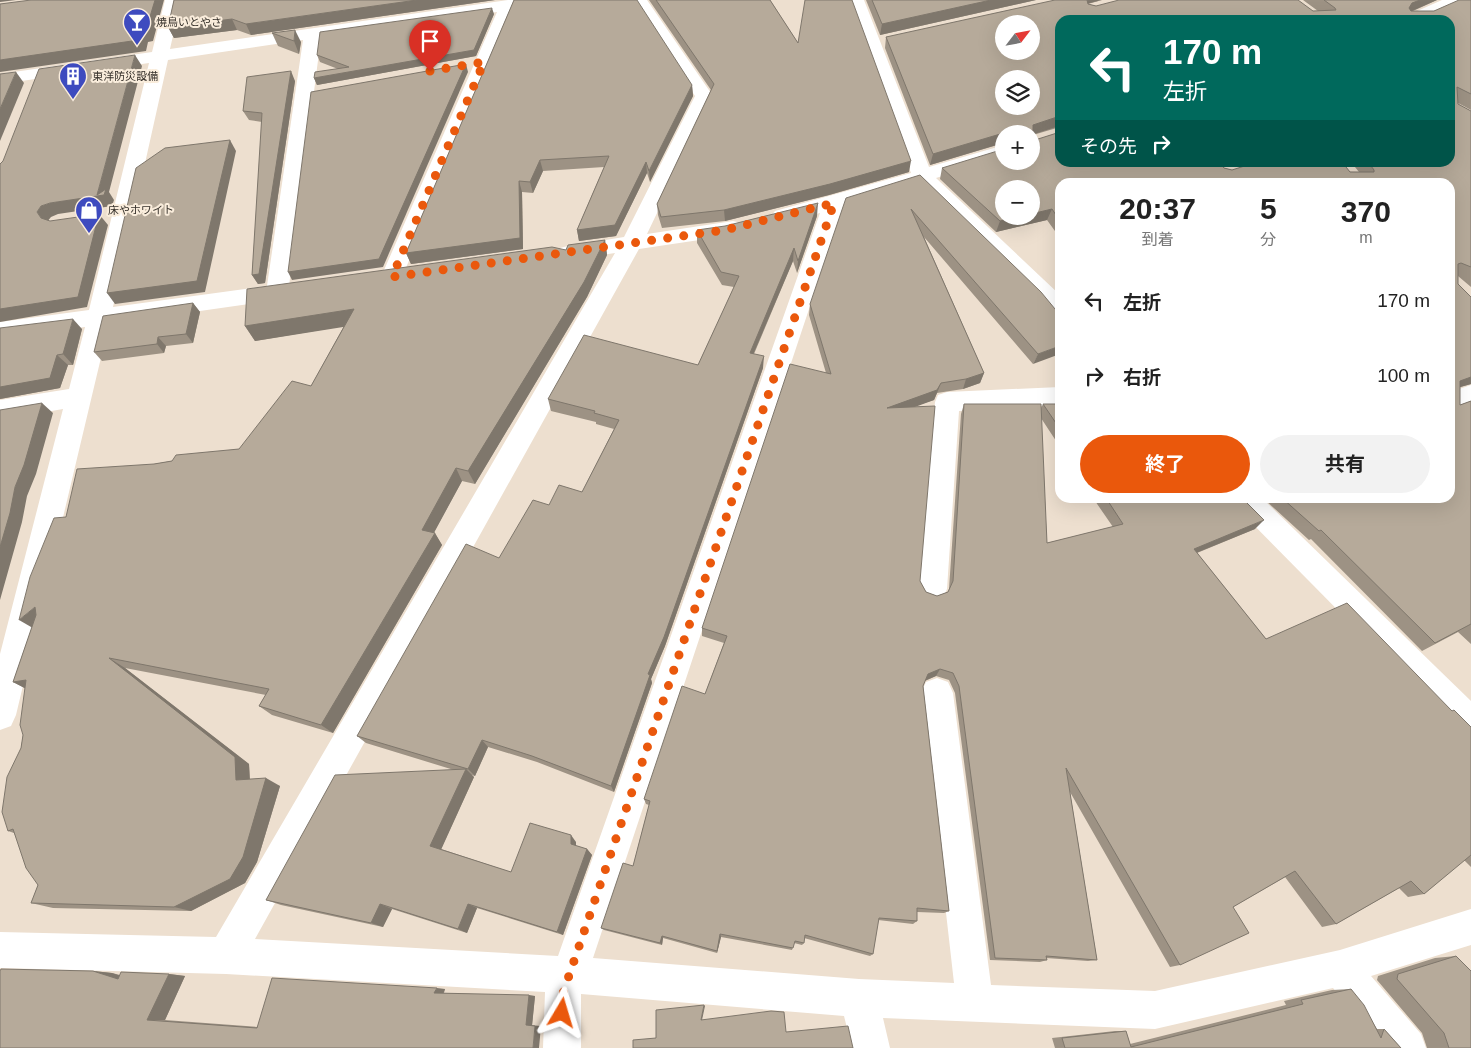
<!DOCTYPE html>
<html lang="ja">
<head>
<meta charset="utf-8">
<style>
	body { margin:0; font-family:Helvetica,"Noto Sans JP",sans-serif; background:#f2f2f2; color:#222; height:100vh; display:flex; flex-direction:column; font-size:19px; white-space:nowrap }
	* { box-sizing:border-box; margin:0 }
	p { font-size:16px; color:#767676 }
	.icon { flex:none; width:28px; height:28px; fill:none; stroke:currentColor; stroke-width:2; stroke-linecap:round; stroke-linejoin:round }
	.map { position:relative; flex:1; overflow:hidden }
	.details { position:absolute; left:1055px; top:178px; width:400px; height:325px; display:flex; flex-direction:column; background:#fff; border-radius:15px; box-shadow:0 5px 20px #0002 }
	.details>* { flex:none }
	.banner { position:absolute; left:1055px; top:15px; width:400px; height:152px; border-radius:15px; box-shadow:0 5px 20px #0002; background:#00695c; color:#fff; overflow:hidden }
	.needle { width:32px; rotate:58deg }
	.controls { position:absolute; left:995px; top:15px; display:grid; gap:10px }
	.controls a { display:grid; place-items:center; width:45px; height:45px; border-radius:50%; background:#fff; box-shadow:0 5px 20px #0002; font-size:25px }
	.pin { position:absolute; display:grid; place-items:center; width:42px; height:42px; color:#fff; margin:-51px -21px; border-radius:50% 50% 50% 0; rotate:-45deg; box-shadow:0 0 5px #0007 }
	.pin .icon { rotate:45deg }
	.me { position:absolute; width:55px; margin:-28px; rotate:7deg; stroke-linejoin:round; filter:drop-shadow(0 0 4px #0008) }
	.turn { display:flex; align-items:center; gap:18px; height:105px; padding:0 25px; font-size:22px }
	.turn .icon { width:65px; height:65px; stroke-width:2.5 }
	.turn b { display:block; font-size:35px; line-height:42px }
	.then { display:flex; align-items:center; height:48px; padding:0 25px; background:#0003; gap:10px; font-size:19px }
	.eta { display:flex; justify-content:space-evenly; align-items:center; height:85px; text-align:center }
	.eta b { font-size:30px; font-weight:700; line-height:35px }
	.button { display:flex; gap:10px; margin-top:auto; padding:10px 25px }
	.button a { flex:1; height:58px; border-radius:30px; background:#ea580c; color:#fff; font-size:20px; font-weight:700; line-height:58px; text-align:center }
	.button a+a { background:#f2f2f2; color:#222 }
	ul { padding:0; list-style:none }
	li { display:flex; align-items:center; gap:15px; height:75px; padding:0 25px }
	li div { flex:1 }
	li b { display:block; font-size:19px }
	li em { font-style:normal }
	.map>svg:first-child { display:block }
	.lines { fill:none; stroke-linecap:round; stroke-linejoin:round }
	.minor { fill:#fff; fill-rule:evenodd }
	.wall { fill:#9d9284; fill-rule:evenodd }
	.shaded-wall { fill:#7f776c }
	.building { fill:#b6aa9a; stroke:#7f776c; fill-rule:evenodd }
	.route { stroke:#ea580c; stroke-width:9; stroke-dasharray:0 16.2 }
	.labels { text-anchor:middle; stroke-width:4; stroke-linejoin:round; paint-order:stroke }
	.far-poi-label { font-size:11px; fill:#36312b; stroke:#faeddc; text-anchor:start }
</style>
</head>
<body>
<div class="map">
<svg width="1471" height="1048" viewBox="0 0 1471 1048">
	<rect width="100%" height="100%" fill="#eddfcf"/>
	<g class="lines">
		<!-- minor -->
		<g class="minor">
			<path d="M165,0H181L170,49L508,0H536L534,4L515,8L400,282L392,285L384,282L381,277L497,12L321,37L289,286L294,292L291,298L109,324L16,715L11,726L0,730V654L63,409L0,420V400L69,389L85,327L0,338V322L89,310L149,63L0,84V74L152,52ZM303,40L267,286L113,307L168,60Z"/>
			<polygon points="631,0 647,0 713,96 647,234 733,221 741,223 744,228 741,233 733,235 639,249 255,939 558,956 820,213 782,223 775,221 771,216 775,211 911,173 848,0 864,0 929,167 1004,145 1004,157 936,178 1060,295 1060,317 1052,315 918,184 843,207 593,958 859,979 954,983 921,693 926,682 937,678 948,682 953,693 991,985 1155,991 1340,950 1471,909 1471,945 1371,976 1421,1034 1426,1048 1382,1048 1333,988 1155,1029 883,1018 890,1048 852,1048 844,1016 581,994 581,1048 543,1048 545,992 226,974 0,968 0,932 216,937 615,253 568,260 560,258 557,253 560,248 568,246 624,237 695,96"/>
			<polygon points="1442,0 1464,0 1462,4 1426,20 1404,20 1406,16"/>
			<polygon points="1471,385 1471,405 1450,413 1450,392"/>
			<polygon points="1060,387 1060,405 959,411 947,589 943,598 933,602 923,598 919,589 935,402 938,395 947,392"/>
			<polygon points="1232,498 1262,498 1471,701 1471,738 1460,734 1235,506"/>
		</g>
	</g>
	<!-- wall -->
	<g class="wall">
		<polygon points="174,0 495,0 251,35 237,30 174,38 168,27"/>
		<polygon points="514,0 692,85 693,96 650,182 647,173 616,236 579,241 577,230 604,167 543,171 533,193 522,192 523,249 411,264 406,253"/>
		<polygon points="649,0 770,0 798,43 909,172 829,195 725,221 662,228 658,215 657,204 711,90"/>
		<polygon points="866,0 1036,0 880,35"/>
		<path d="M1102,0L1088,4L1096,6L1313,11H1318L1303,0H1437L1413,11H1434L1471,0V110L1458,103V104L1471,111V287L1458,276V284L1471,297V384L1460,387V405L1471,401V644L1458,632L1422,651L1311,539L1309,540L1263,498H1450L1060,182V238L1047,220L996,232L940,179L942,168L1004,161L1031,134H1004V143L930,165L885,48L886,37ZM1060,20L1450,162H1351L1359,172L1232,170L1224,168L1222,166L1232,162H1060L1033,138V135L1060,127Z"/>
		<polygon points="494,14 476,56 317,85 314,78 338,69 320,62 317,55"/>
		<polygon points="272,33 301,42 299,54 278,46"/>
		<polygon points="295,81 265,283 258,284 252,275 262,122 249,120 243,111"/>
		<polygon points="920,175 1060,315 1033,364 924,237 984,373 980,383 963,389 937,393 934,400 915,406 920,581 926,592 937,596 948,592 949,589 961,414 964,404 1041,408 1043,404 1060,404 1060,447 1041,418 1047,543 1113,527 1093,498 1242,498 1255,529 1197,553 1266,639 1452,711 1454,710 1471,727 1471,867 1464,860 1424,894 1408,897 1399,888 1336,924 1322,927 1285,877 1233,907 1180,965 1170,967 1070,792 1097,960 1088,961 1046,958 1047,960 1040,962 990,960 955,693 949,680 936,676 925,681 923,686 949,911 944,913 917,912 917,921 913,924 878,920 873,954 870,956 804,938 804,943 802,945 794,943 792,950 721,937 717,953 663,938 662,945 604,930 601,928 633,866 649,805 646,804 644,799 705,694 724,643 702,636 702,628 826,373 809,315 810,304"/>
		<polygon points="817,216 797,273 793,261 754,354 763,368 665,646 651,679 652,683 614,792 537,762 488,747 475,776 471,775 474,777 441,849 511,872 576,842 576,846 587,849 592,855 563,935 477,908 467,933 392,909 383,927 281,905 266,900 454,770 366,743 357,736 499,558 549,505 582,492 614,429 596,424 596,422 551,411 548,399 698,365 734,287 722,285 697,243 697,230"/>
		<polygon points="605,240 607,255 587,297 475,484 462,481 434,532 442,545 333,733 272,715 259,706 266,695 125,668 249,764 250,779 280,786 257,862 245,883 191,911 53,908 31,903 38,885 14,833 8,831 21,748 23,735 25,688 13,682 32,627 66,517 154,464 239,449 311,386 344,326 255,341 245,326 566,250"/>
		<polygon points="193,303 200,312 193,343 166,346 164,353 102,361 94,352"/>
		<polygon points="0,328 82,329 73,365 68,365 60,388 0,399"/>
		<polygon points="1456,956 1471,1048 1427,1048 1422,1033 1377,980 1378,976 1435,958"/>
		<polygon points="93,971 112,973 120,975 169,974 185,976 165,1020 258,1027 445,989 444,993 535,996 532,1025 541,1026 0,1048"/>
		<polygon points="1351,989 1377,1029 1384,1029 1401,1048 1055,1048 1052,1038 1115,1031 1126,1031 1130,1044 1286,1005 1284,1001 1332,990"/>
	</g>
	<!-- shaded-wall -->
	<g class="shaded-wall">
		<polygon points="0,0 16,0 0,2"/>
		<polygon points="155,0 164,0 153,41 148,42 146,51 0,72 0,60 142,31"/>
		<polygon points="417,0 495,0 251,35 246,24"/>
		<polygon points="991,0 1036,0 880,35 882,24"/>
		<polygon points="1085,0 1102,0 1086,4"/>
		<polygon points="1420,0 1437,0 1405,14 1412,3"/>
		<polygon points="492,8 494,14 476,56 317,85 314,78 474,50"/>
		<polygon points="232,19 237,30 174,38 168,27"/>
		<polygon points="295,30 301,42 299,54 294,41"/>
		<polygon points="135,55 142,66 109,192 114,200 112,206 58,214 51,217 46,223 41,218 37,212 41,206 50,203 97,195"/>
		<polygon points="466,64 468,72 383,267 292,280 288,272"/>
		<polygon points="291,71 295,81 265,283 258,284 252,275"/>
		<polygon points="16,72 24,83 0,141 0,109"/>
		<polygon points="692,85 693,96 650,182 649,171"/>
		<polygon points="1060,116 1059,126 1031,135 1033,125"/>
		<polygon points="1007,132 1006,134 1004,134 1003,143 930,165 933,154"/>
		<polygon points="230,140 236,151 205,292 115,304 107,293"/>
		<polygon points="540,160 543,171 533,193 530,182"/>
		<polygon points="911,161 909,172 829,195 725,221 724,210"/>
		<polygon points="646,162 647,173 616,236 579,241 577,230"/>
		<polygon points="1220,162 1232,162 1217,167"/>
		<polygon points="519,181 522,192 523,249 411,264 406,253"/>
		<polygon points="818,203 817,216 797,273 798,261"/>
		<polygon points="1052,209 1047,220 996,232 1000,221 1021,216 1031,216 1031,214"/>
		<polygon points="99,214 108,225 87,307 0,322 0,309"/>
		<polygon points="605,240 607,255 587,297 475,484 468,471"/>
		<polygon points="794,248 793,261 749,364 750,353"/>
		<polygon points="193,303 200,312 193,343 186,334"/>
		<polygon points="354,309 362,324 255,341 245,326"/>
		<polygon points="73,319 82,329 73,365 63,354"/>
		<polygon points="158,337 166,346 164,353 157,344"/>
		<polygon points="1060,346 1060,354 1033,364 1038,354"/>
		<polygon points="57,355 68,365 60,388 0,399 0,387"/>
		<polygon points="764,356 763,368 665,646 651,679 652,683 614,792 611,786 648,674"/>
		<polygon points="984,373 980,383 963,389 966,379"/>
		<polygon points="1471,377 1471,384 1450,390 1460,381"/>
		<polygon points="941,383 937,393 934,400 885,418 887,408"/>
		<polygon points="42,403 53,413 36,474 27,496 22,522 0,600 0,547 15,487"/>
		<polygon points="456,468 462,481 429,542 422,530"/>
		<polygon points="1264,520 1255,529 1186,557 1194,549"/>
		<polygon points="435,533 442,545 333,733 321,725"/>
		<polygon points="35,607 53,618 38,631 19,620"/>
		<polygon points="109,658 125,668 249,764 250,787 236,780"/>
		<polygon points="940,669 936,676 924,681 928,674"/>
		<polygon points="26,680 32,692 13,682"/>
		<polygon points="482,740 488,747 475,776 468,769"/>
		<polygon points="466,769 474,777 440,852 430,846"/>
		<polygon points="266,778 280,786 257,862 245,883 191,911 174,907"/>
		<polygon points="571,835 576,842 576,850 571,844"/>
		<polygon points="587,849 592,855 563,935 557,932"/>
		<polygon points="380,904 392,909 383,927 371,923"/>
		<polygon points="468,904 477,908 467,933 458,929"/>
		<polygon points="720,934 721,937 717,953 717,951"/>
		<polygon points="662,936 663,938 662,945 660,943"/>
		<polygon points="93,971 112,973 136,981 118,979"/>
		<polygon points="169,974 185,976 165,1020 147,1020"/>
		<polygon points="437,988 445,989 443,994 434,993"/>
		<polygon points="529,995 535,996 532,1026 526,1025"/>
		<polygon points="704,1005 705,1006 702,1020 701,1020"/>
		<polygon points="535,1026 541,1026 539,1048 533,1048"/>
	</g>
	<!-- building -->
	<g class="building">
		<polygon points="31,0 155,0 146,30 142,31 139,40 0,60 0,4"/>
		<polygon points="174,0 417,0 246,24 232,19 168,27"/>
		<polygon points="514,0 637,0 692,85 649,171 646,162 615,225 577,230 609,156 540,160 530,182 519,181 520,238 406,253"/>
		<polygon points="656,0 770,0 798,43 805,0 852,0 911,161 830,184 724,210 661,217 657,204 714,84"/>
		<polygon points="872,0 991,0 882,24"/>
		<path d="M1055,0H1087L1088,4L1096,6L1119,0H1298L1313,11L1336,10L1335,8L1324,0H1420L1412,3L1409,8L1411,11H1434L1459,0H1471V94L1457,87L1458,104L1471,111V267L1461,263L1458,264V284L1471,297V377L1460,381V405L1471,401V624L1435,643L1321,530L1319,531L1282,498H1450V182H1060V221L1052,209L1031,214V189H1004V216H1021L1000,221L942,168L1004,149V161H1031V134H1009L1007,132L933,154L886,37ZM1060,20H1450V162H1368L1374,170V172H1350L1342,162H1257L1232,170L1224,168L1220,163V162H1060V132L1035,140L1033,138V125L1060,116ZM1004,24H1031V51H1004ZM1004,79H1031V106H1004Z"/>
		<polygon points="492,8 474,50 314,78 315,72 349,67 317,55 320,32"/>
		<polygon points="295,30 294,41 272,33"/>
		<polygon points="135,55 97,195 106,189 104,195 50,203 41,206 37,212 41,218 50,221 99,214 78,297 0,309 0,164 3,161 39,69"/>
		<polygon points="466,64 379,259 288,272 311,92"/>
		<polygon points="291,71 259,274 252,275 262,113 243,111 247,77"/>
		<polygon points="16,72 0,109 0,74"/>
		<polygon points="230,140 197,281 107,293 136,168 165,148"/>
		<polygon points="920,175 1041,292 1060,315 1060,346 1038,354 911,209 984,373 966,379 941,383 937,390 887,408 935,406 920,581 926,592 937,596 948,592 953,581 964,404 1041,404 1047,543 1123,524 1106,498 1242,498 1264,520 1194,549 1266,639 1347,603 1452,711 1454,710 1471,727 1471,855 1424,894 1411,881 1336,924 1295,871 1233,907 1249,933 1180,965 1066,768 1097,960 1046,956 1047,960 995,958 959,686 953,673 940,669 928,674 923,686 949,911 917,908 917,921 879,918 873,954 805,935 804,943 795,941 793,948 720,934 717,951 662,936 660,943 601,928 623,863 633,866 650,801 644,799 682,686 705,694 727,636 702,628 790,364 831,374 810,304 846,198"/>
		<polygon points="818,203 798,261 794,248 750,353 764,356 664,637 648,674 650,675 611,786 532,756 482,740 468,769 357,736 466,544 499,558 533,500 549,505 559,485 582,492 619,420 594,413 595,411 548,399 584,335 698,365 739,276 721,272 697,230 725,226"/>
		<polygon points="605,240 584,282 468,471 456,468 422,530 435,533 321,725 259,706 269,689 109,658 235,757 236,780 266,778 243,857 230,879 174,907 31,903 38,885 26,868 13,829 8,831 2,812 7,777 21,748 23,735 20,725 26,680 13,682 36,615 35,607 19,620 30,577 54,518 66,517 77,469 154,464 172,461 176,455 239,449 292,381 311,386 354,309 245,326 247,289 552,247 566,250 568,245"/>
		<polygon points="193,303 186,334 158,337 157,344 94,352 103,316"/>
		<polygon points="73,319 63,354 57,355 50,378 0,387 0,328"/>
		<polygon points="42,403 24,465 15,487 10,513 0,547 0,410"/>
		<polygon points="1043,404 1060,404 1060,429"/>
		<polygon points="466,769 430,846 511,872 530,823 571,835 571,844 587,849 557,932 468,904 458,929 380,904 371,923 266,900 335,775"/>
		<polygon points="1456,956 1471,971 1471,1048 1449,1048 1444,1033 1397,979 1398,974"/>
		<polygon points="1,969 93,971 118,979 121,972 169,974 147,1020 257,1028 272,978 437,988 434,993 529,995 526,1025 535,1026 533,1048 0,1048 0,971"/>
		<polygon points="1351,989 1364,1005 1381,1038 1384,1029 1401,1048 1065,1048 1062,1038 1126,1031 1131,1047 1303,1004 1301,1000"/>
		<polygon points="704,1005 701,1020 771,1011 784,1012 786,1032 848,1026 853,1048 633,1048 633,1040 656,1038 656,1010"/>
	</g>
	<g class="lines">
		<!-- route -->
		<polyline class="route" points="430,71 484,62 392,277 725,230 834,203 562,996 562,1013"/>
	</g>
	<!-- icons -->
	<defs>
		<g id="bar-pin" transform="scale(1.4375)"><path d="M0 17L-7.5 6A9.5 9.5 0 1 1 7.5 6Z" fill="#3e4bbf" stroke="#faeddc"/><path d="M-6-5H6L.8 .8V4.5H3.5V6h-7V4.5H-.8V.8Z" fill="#fff"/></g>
		<g id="building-pin" transform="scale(1.4375)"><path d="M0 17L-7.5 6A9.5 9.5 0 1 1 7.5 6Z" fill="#3e4bbf" stroke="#faeddc"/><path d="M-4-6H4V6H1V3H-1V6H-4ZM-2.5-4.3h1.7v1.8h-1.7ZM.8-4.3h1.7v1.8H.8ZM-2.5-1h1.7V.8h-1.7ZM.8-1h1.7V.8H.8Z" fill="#fff"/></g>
		<g id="shop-pin" transform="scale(1.4375)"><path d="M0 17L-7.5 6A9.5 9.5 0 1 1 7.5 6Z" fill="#3e4bbf" stroke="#faeddc"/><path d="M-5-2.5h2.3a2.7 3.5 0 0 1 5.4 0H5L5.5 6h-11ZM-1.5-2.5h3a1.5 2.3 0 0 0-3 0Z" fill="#fff"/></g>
	</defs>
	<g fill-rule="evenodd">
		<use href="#bar-pin" x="137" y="22"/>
		<use href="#building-pin" x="73" y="76"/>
		<use href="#shop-pin" x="89" y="210"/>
	</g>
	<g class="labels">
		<!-- far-poi labels -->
		<g class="far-poi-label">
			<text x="156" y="26">焼鳥いとやさ</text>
			<text x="92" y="80">東洋防災設備</text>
			<text x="108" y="214">床やホワイト</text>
		</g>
	</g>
</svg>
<div class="controls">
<a><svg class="needle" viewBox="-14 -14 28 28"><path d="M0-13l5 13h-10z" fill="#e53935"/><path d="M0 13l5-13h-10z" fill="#767676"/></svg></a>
<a><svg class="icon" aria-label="layers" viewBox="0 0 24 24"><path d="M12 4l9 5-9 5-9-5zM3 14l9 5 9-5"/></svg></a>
<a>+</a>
<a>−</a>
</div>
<div class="pin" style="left:430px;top:71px;background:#d93025"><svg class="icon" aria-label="arrive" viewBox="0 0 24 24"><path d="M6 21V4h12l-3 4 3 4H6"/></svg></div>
<svg class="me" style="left:562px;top:1013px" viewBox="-20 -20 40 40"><path d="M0-17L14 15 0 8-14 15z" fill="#ea580c" stroke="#fff" stroke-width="4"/></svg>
<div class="banner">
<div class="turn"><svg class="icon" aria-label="left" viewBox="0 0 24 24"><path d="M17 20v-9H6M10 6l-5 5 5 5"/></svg><div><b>170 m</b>左折</div></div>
<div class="then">その先<svg class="icon" aria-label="right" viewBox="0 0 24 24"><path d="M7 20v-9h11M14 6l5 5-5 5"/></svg></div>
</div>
<section class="details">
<div class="eta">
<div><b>20:37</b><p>到着</p></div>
<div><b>5</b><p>分</p></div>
<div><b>370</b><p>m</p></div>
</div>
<ul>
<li><svg class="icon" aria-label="left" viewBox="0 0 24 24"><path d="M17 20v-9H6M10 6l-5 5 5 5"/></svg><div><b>左折</b></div><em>170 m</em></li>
<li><svg class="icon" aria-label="right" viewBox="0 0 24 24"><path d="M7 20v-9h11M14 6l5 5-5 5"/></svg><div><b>右折</b></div><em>100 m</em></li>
</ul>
<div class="button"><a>終了</a><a>共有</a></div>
</section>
</div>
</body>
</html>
